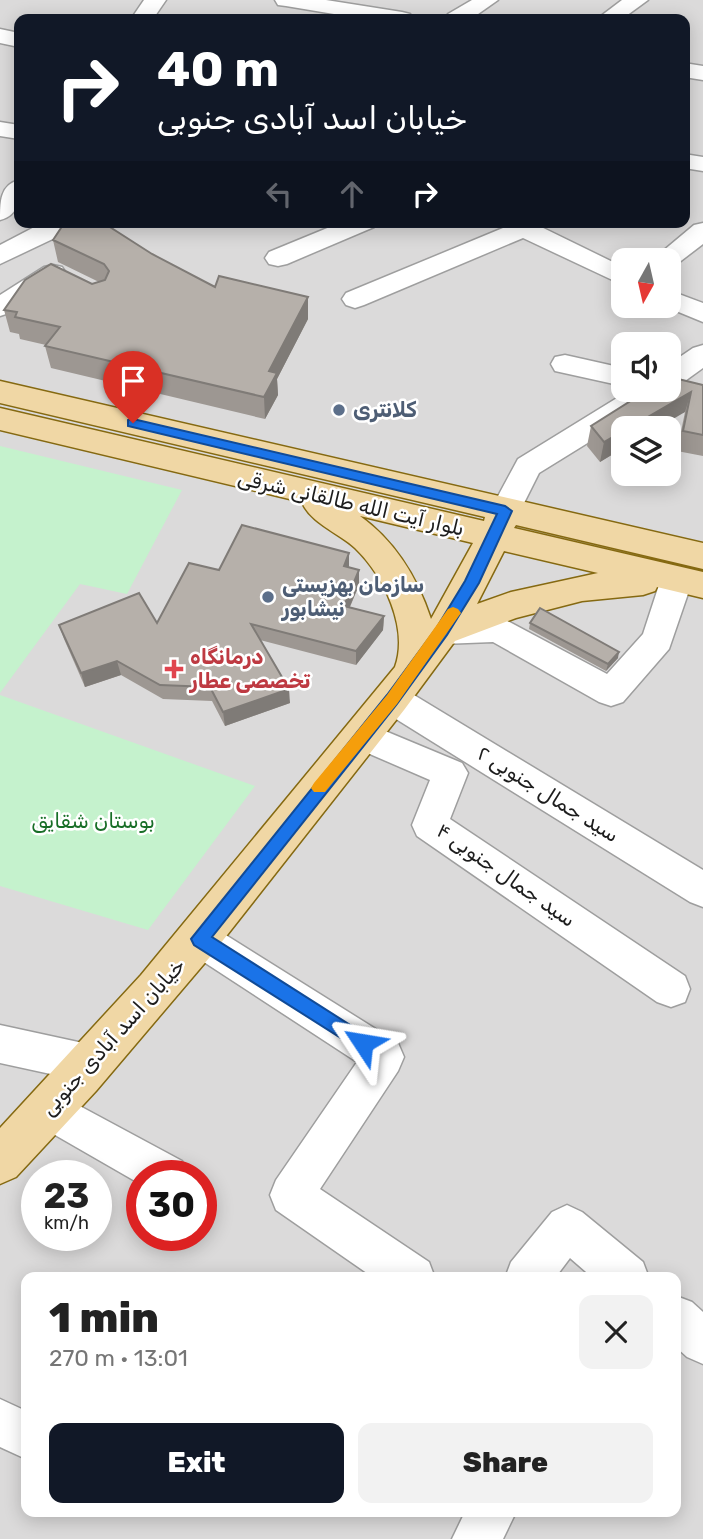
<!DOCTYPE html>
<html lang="en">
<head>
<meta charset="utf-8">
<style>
	body { margin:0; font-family:Rubik,"Noto Sans Arabic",sans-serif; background:#f2f2f2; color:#222; height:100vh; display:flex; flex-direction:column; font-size:26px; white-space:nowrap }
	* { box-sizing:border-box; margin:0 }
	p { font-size:23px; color:#767676 }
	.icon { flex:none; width:38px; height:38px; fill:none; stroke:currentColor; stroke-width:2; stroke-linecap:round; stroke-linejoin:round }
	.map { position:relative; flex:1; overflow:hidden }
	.sheet { position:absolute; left:21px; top:1272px; width:660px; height:245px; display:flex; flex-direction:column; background:#fff; border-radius:14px; box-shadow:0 4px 18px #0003 }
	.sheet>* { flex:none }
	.banner { position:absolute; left:14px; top:14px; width:676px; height:214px; border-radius:14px; box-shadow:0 4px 18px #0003; background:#111827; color:#fff; overflow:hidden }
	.needle { width:46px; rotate:188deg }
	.buttons { position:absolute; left:611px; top:248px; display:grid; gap:14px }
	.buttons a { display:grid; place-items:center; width:70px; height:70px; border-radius:14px; background:#fff; box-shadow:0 4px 18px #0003; font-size:35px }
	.speed { position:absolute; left:21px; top:1160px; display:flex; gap:14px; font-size:35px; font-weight:700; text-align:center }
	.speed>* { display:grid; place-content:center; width:91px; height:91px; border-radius:50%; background:#fff; box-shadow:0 4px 18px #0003; line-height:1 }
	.speed small { font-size:18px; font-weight:400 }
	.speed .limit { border:10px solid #d22; background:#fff; color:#111 }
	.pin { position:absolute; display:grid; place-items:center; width:60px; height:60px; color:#fff; margin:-72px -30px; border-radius:50% 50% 50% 0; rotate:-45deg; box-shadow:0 0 7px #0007 }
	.pin .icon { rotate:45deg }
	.me { position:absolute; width:77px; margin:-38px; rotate:303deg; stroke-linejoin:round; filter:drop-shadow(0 0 5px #0008) }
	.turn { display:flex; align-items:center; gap:24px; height:147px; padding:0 28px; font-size:32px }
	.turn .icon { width:91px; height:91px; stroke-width:2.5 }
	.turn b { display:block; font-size:49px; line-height:60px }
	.lanes { display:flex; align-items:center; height:66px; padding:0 28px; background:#0003; justify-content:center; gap:35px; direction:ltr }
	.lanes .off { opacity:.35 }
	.round { display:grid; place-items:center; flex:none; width:74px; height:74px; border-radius:14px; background:#f2f2f2 }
	.headline { display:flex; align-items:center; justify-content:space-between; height:119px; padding:0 28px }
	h1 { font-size:42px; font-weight:800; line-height:52px }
	.cta { display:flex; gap:14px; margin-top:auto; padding:14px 28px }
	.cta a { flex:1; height:80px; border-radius:14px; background:#111827; color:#fff; font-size:28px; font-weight:800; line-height:80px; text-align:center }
	.cta a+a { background:#f2f2f2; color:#222 }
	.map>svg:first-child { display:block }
	.residential { fill:#dbdada; fill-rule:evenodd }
	.park { fill:#c5f2cd }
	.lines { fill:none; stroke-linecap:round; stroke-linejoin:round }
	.minor-casing { stroke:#9e9e9e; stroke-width:3 }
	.major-casing { stroke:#856911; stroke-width:3 }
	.minor { fill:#fff; fill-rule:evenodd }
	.major { fill:#f0d7a5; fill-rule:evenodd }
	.wall { fill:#9d9792 }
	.shaded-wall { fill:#7f7b77 }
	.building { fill:#b6b0aa; stroke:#7f7b77; stroke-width:2 }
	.route { fill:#1a73e8; stroke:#114b97; stroke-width:2 }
	.slow { fill:#f59e0b }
	.service-dot { fill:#5c6f8a; stroke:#fff; stroke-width:2.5 }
	.health-dot { fill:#e0444e; stroke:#fff; stroke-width:2.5 }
	.labels { text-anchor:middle; stroke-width:5; stroke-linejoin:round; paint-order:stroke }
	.service-label { font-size:21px; font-weight:bold; fill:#4e5e75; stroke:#fff; text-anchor:start }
	.street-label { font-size:21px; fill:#1d1d1d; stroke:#fff }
	.health-label { font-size:21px; font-weight:bold; fill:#be3a42; stroke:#fff; text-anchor:start }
	.park-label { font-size:21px; fill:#186e27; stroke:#fff }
</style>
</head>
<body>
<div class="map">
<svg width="703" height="1539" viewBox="0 0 703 1539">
	<rect width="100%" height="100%" fill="#edebe4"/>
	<!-- residential -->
	<path class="residential" d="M0,0H703V1539H0ZM19,19H684V222H19ZM623,261H668V306H623ZM623,345H668V390H623ZM623,429H668V474H623ZM37,1176H96V1236H37ZM142,1176H201V1236H142ZM26,1278H676V1512H26Z"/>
	<!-- park -->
	<g class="park">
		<polygon points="0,446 182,490 127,594 80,584 0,693"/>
		<polygon points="0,695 255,786 148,930 0,886"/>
	</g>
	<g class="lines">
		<!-- minor casing -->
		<g class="minor-casing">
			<g id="minor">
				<polygon points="144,0 166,0 153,19 131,19"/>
				<polygon points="275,0 326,0 402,12 410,14 413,19 364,19 286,6 278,5"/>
				<polygon points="472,0 498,0 471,19 445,19 448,14"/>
				<polygon points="622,0 648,0 622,19 597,19"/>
				<polygon points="0,29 19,33 19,47 0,43"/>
				<polygon points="684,63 703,66 703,80 684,77"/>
				<polygon points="0,122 19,125 19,139 0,136"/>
				<polygon points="684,154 703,157 703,171 684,168"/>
				<path d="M19,180C20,197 20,215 0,220C0,202 0,185 19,180Z"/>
				<polygon points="44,222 82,222 78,227 0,264 0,245"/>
				<polygon points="342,222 378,222 374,227 287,264 278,266 269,264 265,258 269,252"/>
				<polygon points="497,222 531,222 623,267 623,285 523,238 364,305 355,308 346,305 342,299 346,293 503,228"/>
				<polygon points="703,223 703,244 673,267 668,268 668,261 651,261 694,225"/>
				<polygon points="53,265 62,267 66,273 62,279 9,313 0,316 0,295 44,267"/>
				<polygon points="668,290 703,303 703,322 664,306 668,306"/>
				<polygon points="703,345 703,368 678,386 668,388 668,365 693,348"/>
				<polygon points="565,355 623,368 623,386 555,371 551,364 555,357"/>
				<polygon points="630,390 666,390 662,397 539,473 516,519 505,522 494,519 490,511 518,459"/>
				<polygon points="677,567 688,571 693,579 669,649 623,702 611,706 599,702 493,642 442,644 430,640 426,631 430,622 442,618 498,616 607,674 643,634 661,579 666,571"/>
				<polygon points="392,685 404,689 703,870 703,907 690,902 380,709 375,699 380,689"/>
				<polygon points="361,721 462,763 468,773 450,819 685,976 690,989 685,1002 671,1007 657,1002 417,836 412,825 430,780 349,745 344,735 349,725"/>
				<polygon points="200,922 213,927 398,1043 404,1057 398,1071 320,1189 429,1262 435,1278 374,1278 276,1210 270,1195 276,1180 357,1062 187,951 181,939 187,927"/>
				<polygon points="0,1025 92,1045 106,1050 112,1064 106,1078 92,1083 0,1063"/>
				<polygon points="50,1090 182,1161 188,1176 142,1176 142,1185 36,1124 30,1110 36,1096"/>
				<polygon points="567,1205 582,1212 643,1262 649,1278 593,1278 570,1258 555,1278 505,1278 511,1262 552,1212"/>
				<polygon points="676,1296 692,1302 703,1312 703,1364 687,1357 676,1347"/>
				<polygon points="0,1399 26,1411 26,1459 0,1447"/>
				<polygon points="465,1512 516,1512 503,1539 452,1539"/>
			</g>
		</g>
		<!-- major casing -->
		<g class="major-casing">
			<path id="major" d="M0,381L703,543V569L516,525L514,528L703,572V598L657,587L655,591L643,595L582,601L516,618L455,641L404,710L209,958L96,1091L16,1177L0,1184V1128L141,975L395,667C409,628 384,576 355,548C339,533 310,523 302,502L0,430V408L484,521L485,517L0,403ZM360,516L473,543L431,619C417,577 396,542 360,516ZM504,551L598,573L511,592L477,604Z"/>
		</g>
		<!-- minor -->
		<use href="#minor" class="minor"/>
		<!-- major -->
		<use href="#major" class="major"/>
	</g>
	<!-- wall -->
	<g class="wall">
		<polygon points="53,240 152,254 215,287 308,297 308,319 277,379 278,395 265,419 51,368 45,346 46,345 20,339 19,334 10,332 4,310 99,282 58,262"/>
		<polygon points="703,385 703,456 677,451 685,412 623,429 623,448 600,462 587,446 591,426"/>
		<polygon points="349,568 359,570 359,585 350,607 384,616 383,630 356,665 260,640 290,703 225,726 212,701 163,699 121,675 85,687 64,639 59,625 157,623 219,570"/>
		<polygon points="530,623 618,658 606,671 529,629"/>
	</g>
	<!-- shaded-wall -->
	<g class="shaded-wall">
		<polygon points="308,297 308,319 277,379 278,395 265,419 264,397 269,371"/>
		<polygon points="691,392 685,412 656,429 627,429"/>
		<polygon points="623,431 623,448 600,462 604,442"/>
		<polygon points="349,553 349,567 344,566"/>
		<polygon points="359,570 359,585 344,620 344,606"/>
		<polygon points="384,616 383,630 356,665 356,651"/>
		<polygon points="619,652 618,658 606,671 608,664"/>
		<polygon points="117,661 121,675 85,687 81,673"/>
		<polygon points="289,689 290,703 225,726 223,712"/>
	</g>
	<!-- building -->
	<g class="building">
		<polygon points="65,222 102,222 152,254 215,287 219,276 308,297 269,371 277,373 264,397 45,346 60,327 15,317 17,312 4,310 25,280 51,264 92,284 105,280 109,271 104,264 53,240"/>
		<polygon points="670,377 703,385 703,435 683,431 691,392 627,429 623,429 623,431 604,442 591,426 648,390 668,390 668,378"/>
		<polygon points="242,525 349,553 344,566 359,570 344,606 384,616 356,651 251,624 289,689 223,712 210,687 160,685 117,661 81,673 59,625 139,593 157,623 189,563 219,570"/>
		<polygon points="540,608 619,652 608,664 530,623"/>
	</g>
	<!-- route -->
	<polygon class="route" points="133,419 505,506 512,511 479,583 447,635 397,704 212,937 369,1037 372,1043 369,1049 363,1052 194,945 191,939 387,695 437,627 465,581 497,514 128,426 128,420"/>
	<!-- slow -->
	<polygon class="slow" points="453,607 458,609 461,613 458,617 397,704 325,792 314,792 311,788 314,783 387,695 448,609"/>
	<!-- markers -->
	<g class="service-dot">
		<circle cx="339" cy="410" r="7"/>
		<circle cx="268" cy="597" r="7"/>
	</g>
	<path class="health-dot" d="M170.5 658.5h7v7h7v7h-7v7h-7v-7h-7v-7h7z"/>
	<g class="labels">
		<!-- service labels -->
		<g class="service-label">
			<text x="353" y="417">کلانتری</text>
			<text x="282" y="592">سازمان بهزیستی<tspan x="282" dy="24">نیشابور</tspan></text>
		</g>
		<!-- street labels -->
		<g class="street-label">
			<text transform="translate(351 503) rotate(13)" y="7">بلوار آیت الله طالقانی شرقی</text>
			<text transform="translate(548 794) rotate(32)" y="7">سید جمال جنوبی ۲</text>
			<text transform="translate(506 875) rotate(35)" y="7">سید جمال جنوبی ۴</text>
			<text transform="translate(113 1037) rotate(-48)" y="7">خیابان اسد آبادی جنوبی</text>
		</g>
		<!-- health labels -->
		<g class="health-label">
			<text x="190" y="664">درمانگاه<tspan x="190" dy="24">تخصصی عطار</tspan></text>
		</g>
		<!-- park labels -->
		<g class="park-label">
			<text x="93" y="828">بوستان شقایق</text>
		</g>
	</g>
</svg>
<div class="buttons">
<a><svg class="needle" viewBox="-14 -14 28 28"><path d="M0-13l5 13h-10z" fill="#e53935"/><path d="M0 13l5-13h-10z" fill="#767676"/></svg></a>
<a><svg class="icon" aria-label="sound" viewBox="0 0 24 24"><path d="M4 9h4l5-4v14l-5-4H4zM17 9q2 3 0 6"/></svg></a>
<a><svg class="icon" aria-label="layers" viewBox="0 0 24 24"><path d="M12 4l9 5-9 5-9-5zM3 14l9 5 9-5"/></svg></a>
</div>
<div class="speed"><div>23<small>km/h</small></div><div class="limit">30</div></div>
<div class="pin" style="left:133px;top:423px;background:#d93025"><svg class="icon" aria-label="arrive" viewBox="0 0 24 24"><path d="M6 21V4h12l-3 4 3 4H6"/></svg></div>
<svg class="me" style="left:363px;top:1043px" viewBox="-20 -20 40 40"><path d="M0-17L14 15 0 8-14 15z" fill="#1a73e8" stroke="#fff" stroke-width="4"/></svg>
<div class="banner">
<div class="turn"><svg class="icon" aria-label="right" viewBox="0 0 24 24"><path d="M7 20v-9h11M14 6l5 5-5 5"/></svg><div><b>40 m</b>خیابان اسد آبادی جنوبی</div></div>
<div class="lanes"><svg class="icon off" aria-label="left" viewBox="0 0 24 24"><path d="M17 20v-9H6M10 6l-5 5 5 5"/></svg><svg class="icon off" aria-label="ahead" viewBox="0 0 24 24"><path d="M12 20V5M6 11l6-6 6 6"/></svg><svg class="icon" aria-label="right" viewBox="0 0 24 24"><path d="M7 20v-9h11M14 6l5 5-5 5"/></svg></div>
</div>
<section class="sheet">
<div class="headline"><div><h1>1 min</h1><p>270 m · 13:01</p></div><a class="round"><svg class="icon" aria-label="close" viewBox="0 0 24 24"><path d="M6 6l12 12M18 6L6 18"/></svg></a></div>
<div class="cta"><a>Exit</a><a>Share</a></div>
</section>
</div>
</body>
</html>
